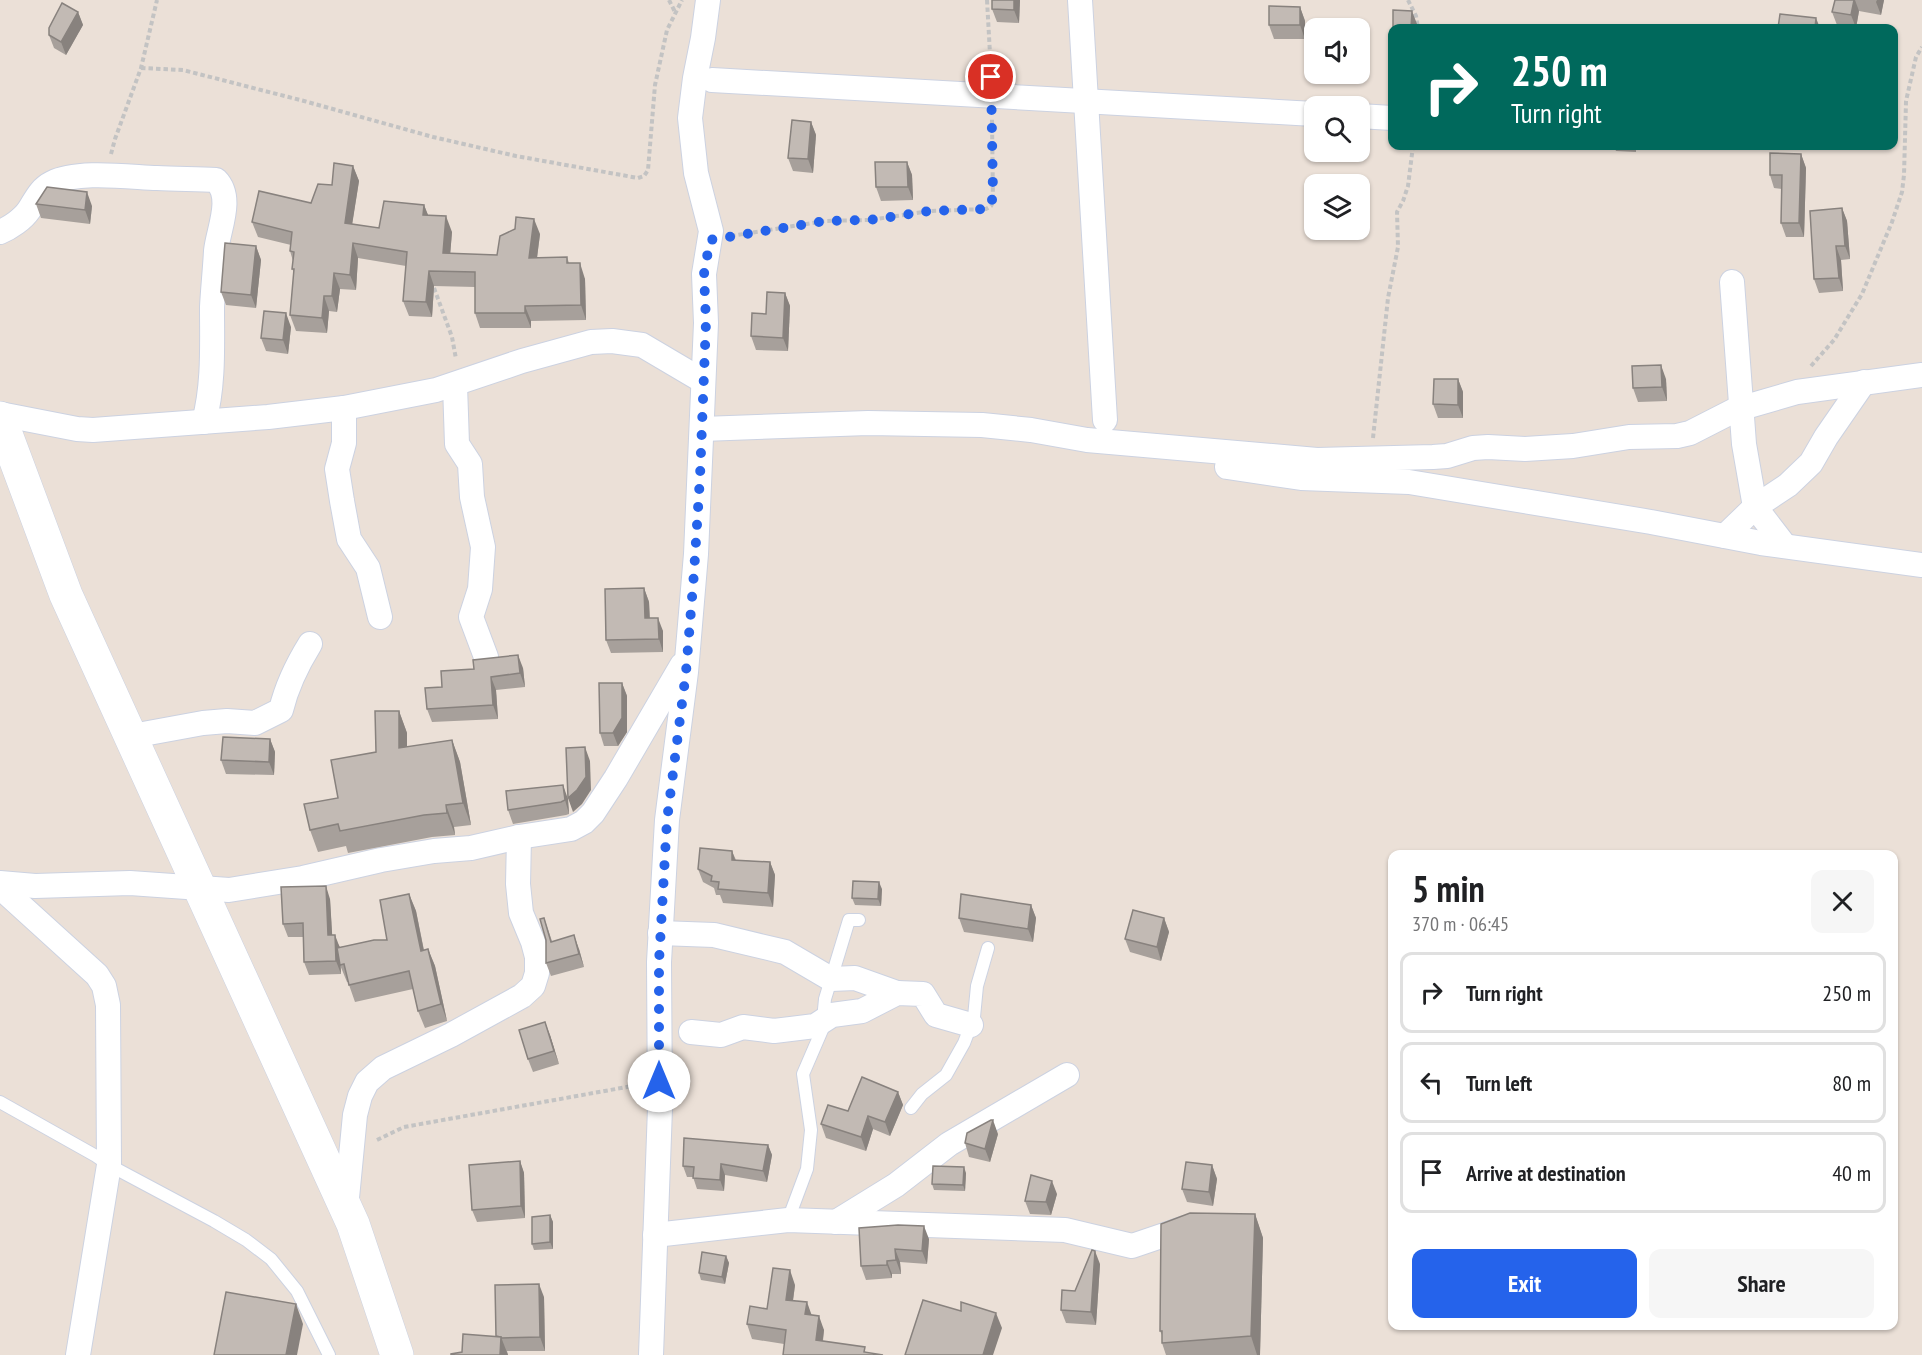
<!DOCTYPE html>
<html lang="en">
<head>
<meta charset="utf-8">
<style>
	body { margin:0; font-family:"PT Sans Narrow",sans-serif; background:#f6f6f6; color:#202124; height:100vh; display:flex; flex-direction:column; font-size:22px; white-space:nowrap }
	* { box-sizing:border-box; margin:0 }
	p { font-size:20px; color:#757577 }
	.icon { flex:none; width:33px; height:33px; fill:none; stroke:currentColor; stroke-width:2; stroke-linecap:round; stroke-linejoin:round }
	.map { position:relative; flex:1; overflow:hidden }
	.panel { position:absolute; left:1388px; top:850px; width:510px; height:480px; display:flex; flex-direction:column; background:#fff; border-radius:12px; box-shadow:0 2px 4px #0004 }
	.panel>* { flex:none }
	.banner { position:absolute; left:1388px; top:24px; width:510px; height:126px; border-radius:12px; box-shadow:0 2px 4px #0004; background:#00695c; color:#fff; overflow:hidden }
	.controls { position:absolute; left:1304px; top:18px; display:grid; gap:12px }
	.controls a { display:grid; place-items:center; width:66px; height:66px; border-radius:12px; background:#fff; box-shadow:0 2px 4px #0004; font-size:30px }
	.pin { position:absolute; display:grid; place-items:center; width:51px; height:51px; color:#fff; margin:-26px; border:3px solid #fff; border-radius:50%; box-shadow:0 2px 6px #0007 }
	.me { position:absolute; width:66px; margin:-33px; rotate:0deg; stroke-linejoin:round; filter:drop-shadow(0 0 4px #0008) }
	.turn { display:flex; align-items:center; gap:21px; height:126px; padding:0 24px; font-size:27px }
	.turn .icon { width:78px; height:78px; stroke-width:2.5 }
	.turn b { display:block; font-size:42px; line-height:51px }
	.round { display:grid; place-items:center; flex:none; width:63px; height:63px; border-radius:12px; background:#f6f6f6 }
	.head { display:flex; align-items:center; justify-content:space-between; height:102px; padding:0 24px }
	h1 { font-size:36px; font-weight:700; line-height:45px }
	.button { display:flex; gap:12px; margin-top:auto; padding:12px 24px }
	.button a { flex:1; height:69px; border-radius:12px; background:#2563eb; color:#fff; font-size:24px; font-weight:700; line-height:69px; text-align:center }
	.button a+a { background:#f6f6f6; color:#202124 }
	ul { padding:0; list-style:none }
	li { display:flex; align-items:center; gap:18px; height:81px; margin:0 12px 9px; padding:0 12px; border:3px solid #e0e0e0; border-radius:12px }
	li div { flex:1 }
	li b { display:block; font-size:22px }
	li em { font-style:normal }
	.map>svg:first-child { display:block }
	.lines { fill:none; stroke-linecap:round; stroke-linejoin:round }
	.lane-casing { stroke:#ccd2e1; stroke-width:14 }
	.street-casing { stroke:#ccd2e1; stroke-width:26 }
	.secondary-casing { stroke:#ccd2e1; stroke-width:34 }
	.path { stroke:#c3c3c3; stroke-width:4; stroke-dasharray:4.5 3; stroke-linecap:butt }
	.lane { stroke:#fff; stroke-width:12 }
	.street { stroke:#fff; stroke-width:24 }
	.secondary { stroke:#fff; stroke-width:33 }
	.wall { fill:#a7a09b }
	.shaded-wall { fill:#88827e }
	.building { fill:#c2bab4; stroke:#88827e; stroke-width:1.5 }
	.route { stroke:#2563eb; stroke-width:10; stroke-dasharray:0 18 }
</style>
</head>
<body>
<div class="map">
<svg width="1922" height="1355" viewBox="0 0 1922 1355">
	<rect width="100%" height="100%" fill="#ebe0d7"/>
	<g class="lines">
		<!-- lane casing -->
		<g class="lane-casing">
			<g id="lane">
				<polyline points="0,1102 96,1156 109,1165 214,1221 246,1240 271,1259 297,1291 329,1355"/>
				<polyline points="911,1108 922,1094 946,1075 964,1043 974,1017 977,986 988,948"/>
				<polyline points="788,1220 807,1169 811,1130 803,1074 822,1030 825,999 849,920 859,920"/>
			</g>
		</g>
		<!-- street casing -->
		<g class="street-casing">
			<g id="street">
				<polyline points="1080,0 1105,420"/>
				<polyline points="712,80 1314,114"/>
				<polyline points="1359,116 1392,118"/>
				<path d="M0,232C10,228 23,219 29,210C36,199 40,189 52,183C77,170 129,177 157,178C177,179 197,179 216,180C234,198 218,230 216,251C215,270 213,288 212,307C212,346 214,384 204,422"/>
				<polyline points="455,385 457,444 470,464 472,497 483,547 480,589 471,617 486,657"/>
				<polyline points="344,408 344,443 337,469 342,501 349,539 368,568 380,617"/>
				<polyline points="0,414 77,429 93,430 268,417 344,408 436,390 522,361 591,342 612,341 642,345 703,381"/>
				<polyline points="702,429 868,423 982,425 1031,430 1087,440 1317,460 1433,457 1447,456 1473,448 1488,447 1525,449 1573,446 1629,437 1677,436 1690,433 1735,410 1797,392 1922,375"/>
				<polyline points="1227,467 1301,478 1409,482 1651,522 1761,543 1922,565"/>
				<polyline points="1725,536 1755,507 1744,444 1732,282"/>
				<polyline points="1785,546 1755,507 1788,485 1811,463 1826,437 1864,382"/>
				<path d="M134,744L143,734L203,723L227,721L255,723L281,710C287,685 297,665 310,644"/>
				<polyline points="0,883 35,886 130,883 229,890 303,878 381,860 434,851 471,848 519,837 571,829 584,822 593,813 616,778 682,665"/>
				<polyline points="0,887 97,975 104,986 108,1005 109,1165 78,1355"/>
				<polyline points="660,933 714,935 785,952 831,979 855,978 897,993"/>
				<polyline points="691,1032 721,1035 743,1027 774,1031 815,1026 832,1015 862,1011 897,993 923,994 936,1015 971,1025"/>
				<polyline points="346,1208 355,1115 360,1096 367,1082 383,1068 451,1035 522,996 533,986 537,973 537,957 533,942 521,913 518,884 519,837"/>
				<polyline points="836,1222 896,1185 949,1144 1067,1075"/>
				<polyline points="655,1235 788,1220 1065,1230 1132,1246 1185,1228"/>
				<polyline points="651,1355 660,1108 659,962 667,820 686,672 696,554 706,323 704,274 711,231 696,173 690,118 695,78 703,38 708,0"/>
			</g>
		</g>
		<!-- secondary casing -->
		<g class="secondary-casing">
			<polyline id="secondary" points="0,418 66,595 353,1224 397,1355"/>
		</g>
		<!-- path -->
		<g class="path">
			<polyline points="669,0 675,12"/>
			<polyline points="987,0 991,72"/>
			<polyline points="1408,0 1416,16 1418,28"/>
			<polyline points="141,68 183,70 304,101 433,137 516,156 638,178 644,176 648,170 655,85 667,30 682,0"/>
			<polyline points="111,154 115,139 141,68 157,0"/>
			<polyline points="731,236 825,221 870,220 930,211 986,209 991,206 993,202 992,119"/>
			<polyline points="434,288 452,337 456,359"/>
			<polyline points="1811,366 1834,340 1862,294 1892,222 1902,192 1904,175 1906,101 1916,57 1922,47"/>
			<polyline points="1373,438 1388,298 1398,247 1397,212 1403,201 1408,186 1413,146"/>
			<polyline points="377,1140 404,1127 638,1085"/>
		</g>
		<!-- lane -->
		<use href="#lane" class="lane"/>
		<!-- street -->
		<use href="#street" class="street"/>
		<!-- secondary -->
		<use href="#secondary" class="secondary"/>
	</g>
	<!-- wall -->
	<g class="wall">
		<polygon points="992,0 1020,0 1019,23 997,22 992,9"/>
		<polygon points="1835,0 1884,0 1881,15 1859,11 1856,28 1837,25 1832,12"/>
		<polygon points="1300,7 1305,21 1305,39 1274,39 1269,25"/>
		<polygon points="78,12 83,25 66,55 54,48 49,35"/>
		<polygon points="811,122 816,135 813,173 793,171 788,158"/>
		<polygon points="1614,146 1636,146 1636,152 1616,151"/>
		<polygon points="1801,154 1806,168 1804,237 1786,237 1781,223 1782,189 1774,188 1770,175"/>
		<polygon points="907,162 912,175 913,200 881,201 876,187"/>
		<polygon points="353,166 359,181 352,224 379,228 424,205 428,215 452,232 450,254 497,255 540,234 537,258 567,257 569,263 585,279 586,320 531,321 531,328 480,328 475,313 475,287 434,286 432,317 409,316 403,301 406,266 358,258 356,290 340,289 337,312 329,311 327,333 296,331 290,315 294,272 292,269 293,261 290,251 291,245 258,237 252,222 311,203"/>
		<polygon points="36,204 92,206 90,224 41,218"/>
		<polygon points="1842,208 1847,221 1850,259 1841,260 1843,291 1819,293 1814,279"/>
		<polygon points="256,246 261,260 256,308 226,305 221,292"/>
		<polygon points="785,293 790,306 788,351 756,350 751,336 766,314"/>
		<polygon points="291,327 288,354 266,351 261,338"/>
		<polygon points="1458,379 1463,392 1463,418 1438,418 1433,404"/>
		<polygon points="1666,379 1667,401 1638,402 1633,388"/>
		<polygon points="644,588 649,602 650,618 663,631 663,652 611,653 606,640"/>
		<polygon points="523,668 525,687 496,690 498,719 432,722 427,709 442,687"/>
		<polygon points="622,683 627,696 627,732 618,746 604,746 600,733"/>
		<polygon points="399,711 407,733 407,747 452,740 460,762 471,825 454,827 455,835 432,837 348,853 346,846 318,852 310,830 338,798 376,752"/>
		<polygon points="270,739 275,752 274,775 226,774 221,760"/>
		<polygon points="568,799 569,814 566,815 513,824 508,810"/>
		<polygon points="732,851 736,860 770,862 775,875 773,907 723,903 720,895 716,895 714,888 703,882 698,869"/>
		<polygon points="882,889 881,906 855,905 852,898"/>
		<polygon points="409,894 416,911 424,950 428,949 435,966 447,1021 425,1028 418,1011 413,989 355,1002 348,982 347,982 340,965 341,974 309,975 304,962 303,937 288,937 283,924 330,899 332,935 340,947 387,940"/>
		<polygon points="1031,905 1036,918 1033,942 964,932 959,918"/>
		<polygon points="544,918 552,941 579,949 584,967 551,976 546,963 546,940"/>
		<polygon points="1164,918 1169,932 1161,961 1130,952 1125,939"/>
		<polygon points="550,1035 559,1064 533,1072 528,1059"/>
		<polygon points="898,1092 903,1105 890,1136 873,1129 866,1151 826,1138 821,1124"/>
		<polygon points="998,1134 990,1162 969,1157 965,1143"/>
		<polygon points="768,1145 772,1155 767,1182 725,1175 724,1191 697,1189 693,1177 687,1177 683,1166"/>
		<polygon points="520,1161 524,1173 525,1218 477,1222 472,1210"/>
		<polygon points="1212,1165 1217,1179 1213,1206 1187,1202 1182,1189"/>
		<polygon points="966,1173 965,1191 934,1190 932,1184"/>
		<polygon points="1057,1194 1051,1215 1030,1214 1025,1201"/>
		<polygon points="1255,1214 1263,1238 1260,1355 1166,1355 1162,1343 1162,1335 1160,1331"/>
		<polygon points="550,1215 553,1222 553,1249 534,1250 532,1244"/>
		<polygon points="859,1228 929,1239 927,1264 900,1262 901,1274 892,1274 892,1278 866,1280 861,1266"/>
		<polygon points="726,1256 729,1263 725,1284 701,1280 699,1273"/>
		<polygon points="1100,1264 1096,1325 1066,1323 1061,1310 1075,1291"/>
		<polygon points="795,1285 793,1301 811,1315 824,1330 823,1341 867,1352 784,1344 752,1339 747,1324"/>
		<polygon points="544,1297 545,1351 507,1351 508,1355 451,1355 462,1352 496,1336"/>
	</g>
	<!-- shaded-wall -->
	<g class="shaded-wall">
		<polygon points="1014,0 1020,0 1019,23 1014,10"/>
		<polygon points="1854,0 1855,0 1859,11 1856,28 1851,15"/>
		<polygon points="1877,0 1884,0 1881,15 1876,2"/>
		<polygon points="1300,7 1305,21 1305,39 1300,25"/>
		<polygon points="1412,11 1417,24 1416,28 1411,28"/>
		<polygon points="78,12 83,25 66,55 61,42"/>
		<polygon points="1816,18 1820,28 1815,28"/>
		<polygon points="811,122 816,135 813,173 808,159"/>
		<polygon points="1801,154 1806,168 1804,237 1799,223"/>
		<polygon points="907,162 912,175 913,200 908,187"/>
		<polygon points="353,166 359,181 350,238 345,223"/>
		<polygon points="87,192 92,206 90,224 85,210"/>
		<polygon points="424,205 430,220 423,215"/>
		<polygon points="1842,208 1847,221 1850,259 1845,246"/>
		<polygon points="446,216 452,232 449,269 443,253"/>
		<polygon points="534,219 540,234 535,273 529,258"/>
		<polygon points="353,243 358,258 356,290 350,275"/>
		<polygon points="256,246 261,260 256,308 251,295"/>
		<polygon points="1836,246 1841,260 1843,291 1839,278"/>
		<polygon points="580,263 585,279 586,320 581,305"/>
		<polygon points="429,271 434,286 432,317 426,302"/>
		<polygon points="334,273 340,289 337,312 332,296"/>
		<polygon points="785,293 790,306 788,351 783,338"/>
		<polygon points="324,296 329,311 327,333 322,318"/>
		<polygon points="525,306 531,321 531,328 525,313"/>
		<polygon points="286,313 291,327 288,354 283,340"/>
		<polygon points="1661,365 1666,379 1667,401 1662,387"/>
		<polygon points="1458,379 1463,392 1463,418 1458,405"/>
		<polygon points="644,588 649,602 650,631 645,618"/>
		<polygon points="658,618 663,631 663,652 659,639"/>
		<polygon points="518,655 523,668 525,687 520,673"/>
		<polygon points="491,677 496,690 498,719 493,705"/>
		<polygon points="622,683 627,696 627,732 618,746 613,733"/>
		<polygon points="399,711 407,733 407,770 399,748"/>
		<polygon points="270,739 275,752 274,775 269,762"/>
		<polygon points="452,740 460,762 471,825 463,803"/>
		<polygon points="585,747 590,761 591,790 582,804 573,812 568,798"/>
		<polygon points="563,785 568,799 569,814 565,800"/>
		<polygon points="446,805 454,827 455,835 447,813"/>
		<polygon points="732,851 737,865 732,860"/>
		<polygon points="770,862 775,875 773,907 768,893"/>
		<polygon points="879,882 882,889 881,906 878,899"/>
		<polygon points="326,886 330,899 333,948 328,935"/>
		<polygon points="409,894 416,911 427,967 421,951"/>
		<polygon points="1031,905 1036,918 1033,942 1028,929"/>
		<polygon points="1164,918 1169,932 1161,961 1157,947"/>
		<polygon points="335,935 340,948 341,974 336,961"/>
		<polygon points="574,935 579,949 584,967 579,954"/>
		<polygon points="428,949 435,966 447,1021 441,1004"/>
		<polygon points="545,1022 550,1035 559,1064 554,1051"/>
		<polygon points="898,1092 903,1105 890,1136 885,1122"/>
		<polygon points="868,1116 873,1129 866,1151 861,1137"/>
		<polygon points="993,1120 998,1134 990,1162 985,1149"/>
		<polygon points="768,1145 772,1155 767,1182 763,1171"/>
		<polygon points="520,1161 524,1173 525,1218 521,1206"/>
		<polygon points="721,1164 725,1175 724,1191 720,1180"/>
		<polygon points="1212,1165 1217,1179 1213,1206 1209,1192"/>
		<polygon points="964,1167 966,1173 965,1191 963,1185"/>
		<polygon points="1052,1181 1057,1194 1051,1215 1046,1202"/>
		<polygon points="1255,1214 1263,1238 1260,1355 1257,1355 1251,1336"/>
		<polygon points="550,1215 553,1222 553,1249 550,1242"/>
		<polygon points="924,1226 929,1239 927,1264 922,1251"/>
		<polygon points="895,1249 900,1262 901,1274 896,1260"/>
		<polygon points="1095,1251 1100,1264 1096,1325 1091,1312"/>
		<polygon points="726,1256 729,1263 725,1284 722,1277"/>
		<polygon points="887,1261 892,1274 892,1278 887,1265"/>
		<polygon points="790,1270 795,1285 791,1314 786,1300"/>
		<polygon points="539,1284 544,1297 545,1351 540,1337"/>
		<polygon points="807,1302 812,1316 805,1314"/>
		<polygon points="296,1304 303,1324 297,1355 286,1355"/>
		<polygon points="996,1313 1002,1328 993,1355 983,1355"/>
		<polygon points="819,1316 824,1330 821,1354 816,1340"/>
		<polygon points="501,1337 508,1355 500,1355"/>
	</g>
	<!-- building -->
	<g class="building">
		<polygon points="992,0 1014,0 1014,10 992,9"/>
		<polygon points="1835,0 1854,0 1851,15 1832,12"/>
		<polygon points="62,3 78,12 61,42 49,35 49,28"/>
		<polygon points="1269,6 1300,7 1300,25 1269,25"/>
		<polygon points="1393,10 1412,11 1411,28 1393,28"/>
		<polygon points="1780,14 1816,18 1815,28 1778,28"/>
		<polygon points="792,120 811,122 808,159 788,158"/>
		<polygon points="1770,153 1801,154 1799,223 1781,223 1782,175 1770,175"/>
		<polygon points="875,162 907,162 908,187 876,187"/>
		<polygon points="334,163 353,166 345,223 379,228 384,201 424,205 423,215 446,216 443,253 497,255 500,236 515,229 516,217 534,219 529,258 567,257 567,263 580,263 581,305 525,306 525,313 475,313 475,272 429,271 426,302 403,301 407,252 353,243 350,275 334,273 332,296 324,296 322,318 290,315 294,269 292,269 294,252 290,251 292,232 252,222 259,191 311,203 318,184 332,185"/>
		<polygon points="47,187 87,192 85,210 36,204"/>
		<polygon points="1842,208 1845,246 1836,246 1839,278 1814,279 1810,211"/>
		<polygon points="225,243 256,246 251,295 221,292"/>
		<polygon points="767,292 785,293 783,338 751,336 752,313 766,314"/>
		<polygon points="264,311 286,313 283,340 261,338"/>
		<polygon points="1661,365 1662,387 1633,388 1632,366"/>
		<polygon points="1434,379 1458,379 1458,405 1433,404"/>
		<polygon points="644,588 645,618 658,618 659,639 606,640 605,589"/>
		<polygon points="518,655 520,673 491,677 493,705 427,709 425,688 442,687 441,671 474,669 473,660"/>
		<polygon points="599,683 622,683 622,718 613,733 600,733"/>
		<polygon points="375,711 399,711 399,748 452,740 463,803 446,805 447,813 424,815 340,831 338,824 310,830 304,804 338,798 331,760 376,752"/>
		<polygon points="223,737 270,739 269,762 221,760"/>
		<polygon points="585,747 586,777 577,790 568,798 566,748"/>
		<polygon points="563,785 565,800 561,802 508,810 506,791"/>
		<polygon points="700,848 732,851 732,860 770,862 768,893 718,889 719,882 711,881 712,876 698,869"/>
		<polygon points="853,881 879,882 878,899 852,898"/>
		<polygon points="326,886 328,935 335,935 336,961 304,962 303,923 283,924 281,887"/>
		<polygon points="409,894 421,951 428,949 441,1004 418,1011 409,971 349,985 344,964 340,965 337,948 374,940 387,940 380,900"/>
		<polygon points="961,894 1031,905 1028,929 959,918"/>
		<polygon points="1133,910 1164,918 1157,947 1125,939"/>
		<polygon points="544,918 551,942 574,935 579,954 546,963 546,940 540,919"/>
		<polygon points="545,1022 554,1051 528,1059 519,1030"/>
		<polygon points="862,1077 898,1092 885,1122 868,1116 861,1137 821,1124 828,1105 848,1111"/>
		<polygon points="991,1120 993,1120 985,1149 965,1143 967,1133"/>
		<polygon points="684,1138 768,1145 763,1171 721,1164 720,1180 693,1178 694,1167 683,1166"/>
		<polygon points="520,1161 521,1206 472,1210 469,1165"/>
		<polygon points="1186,1162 1212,1165 1209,1192 1182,1189"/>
		<polygon points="933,1166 964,1167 963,1185 932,1184"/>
		<polygon points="1031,1175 1052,1181 1046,1202 1025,1201"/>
		<polygon points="1190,1213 1255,1214 1251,1336 1162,1343 1162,1331 1160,1331 1161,1224"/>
		<polygon points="550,1215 550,1242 532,1244 532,1217"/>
		<polygon points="898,1225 924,1226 922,1251 895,1249 896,1260 887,1261 887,1265 861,1266 859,1228"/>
		<polygon points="1092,1250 1095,1251 1091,1312 1061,1310 1062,1290 1075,1291"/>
		<polygon points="702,1252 726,1256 722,1277 699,1273"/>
		<polygon points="773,1268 790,1270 786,1300 807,1302 805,1314 819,1316 816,1340 865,1347 864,1352 883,1355 783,1355 786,1330 747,1324 750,1306 767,1309"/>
		<polygon points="539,1284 540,1337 501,1338 501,1337 496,1336 495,1285"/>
		<polygon points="226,1292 296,1304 286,1355 214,1355"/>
		<polygon points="923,1300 961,1311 961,1302 996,1313 983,1355 905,1355"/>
		<polygon points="463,1334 501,1337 500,1355 451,1355 451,1354 462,1352"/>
	</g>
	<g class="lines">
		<!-- route -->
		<polyline class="route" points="659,1081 659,962 667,820 686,672 694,573 700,477 706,322 704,274 710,240 825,221 870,220 930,211 986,209 991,206 993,194 991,77"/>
	</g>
</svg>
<div class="controls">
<a><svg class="icon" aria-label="sound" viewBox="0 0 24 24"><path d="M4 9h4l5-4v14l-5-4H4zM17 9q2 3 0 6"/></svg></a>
<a><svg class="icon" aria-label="search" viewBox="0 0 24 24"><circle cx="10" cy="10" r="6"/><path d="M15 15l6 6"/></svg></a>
<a><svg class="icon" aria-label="layers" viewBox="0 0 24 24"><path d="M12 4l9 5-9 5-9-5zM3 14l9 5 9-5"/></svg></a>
</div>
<div class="pin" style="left:991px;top:77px;background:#d93025"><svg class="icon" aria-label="arrive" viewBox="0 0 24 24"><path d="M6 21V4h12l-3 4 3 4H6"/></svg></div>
<svg class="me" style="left:659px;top:1081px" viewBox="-20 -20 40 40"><circle r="19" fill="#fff"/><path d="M0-13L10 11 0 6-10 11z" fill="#2563eb"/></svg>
<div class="banner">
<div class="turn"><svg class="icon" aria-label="right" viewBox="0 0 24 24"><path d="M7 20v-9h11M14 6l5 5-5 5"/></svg><div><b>250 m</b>Turn right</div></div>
</div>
<section class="panel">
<div class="head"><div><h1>5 min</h1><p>370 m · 06:45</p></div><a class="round"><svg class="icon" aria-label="close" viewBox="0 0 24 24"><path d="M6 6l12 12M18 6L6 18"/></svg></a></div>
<ul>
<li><svg class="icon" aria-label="right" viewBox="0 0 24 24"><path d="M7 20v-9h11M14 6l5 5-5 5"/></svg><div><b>Turn right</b></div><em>250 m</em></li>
<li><svg class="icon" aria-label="left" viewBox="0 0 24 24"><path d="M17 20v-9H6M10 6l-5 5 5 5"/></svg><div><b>Turn left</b></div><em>80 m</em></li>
<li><svg class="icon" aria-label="arrive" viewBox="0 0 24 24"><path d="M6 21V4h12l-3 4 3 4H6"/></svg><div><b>Arrive at destination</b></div><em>40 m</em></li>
</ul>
<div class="button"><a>Exit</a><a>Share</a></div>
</section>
</div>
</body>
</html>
